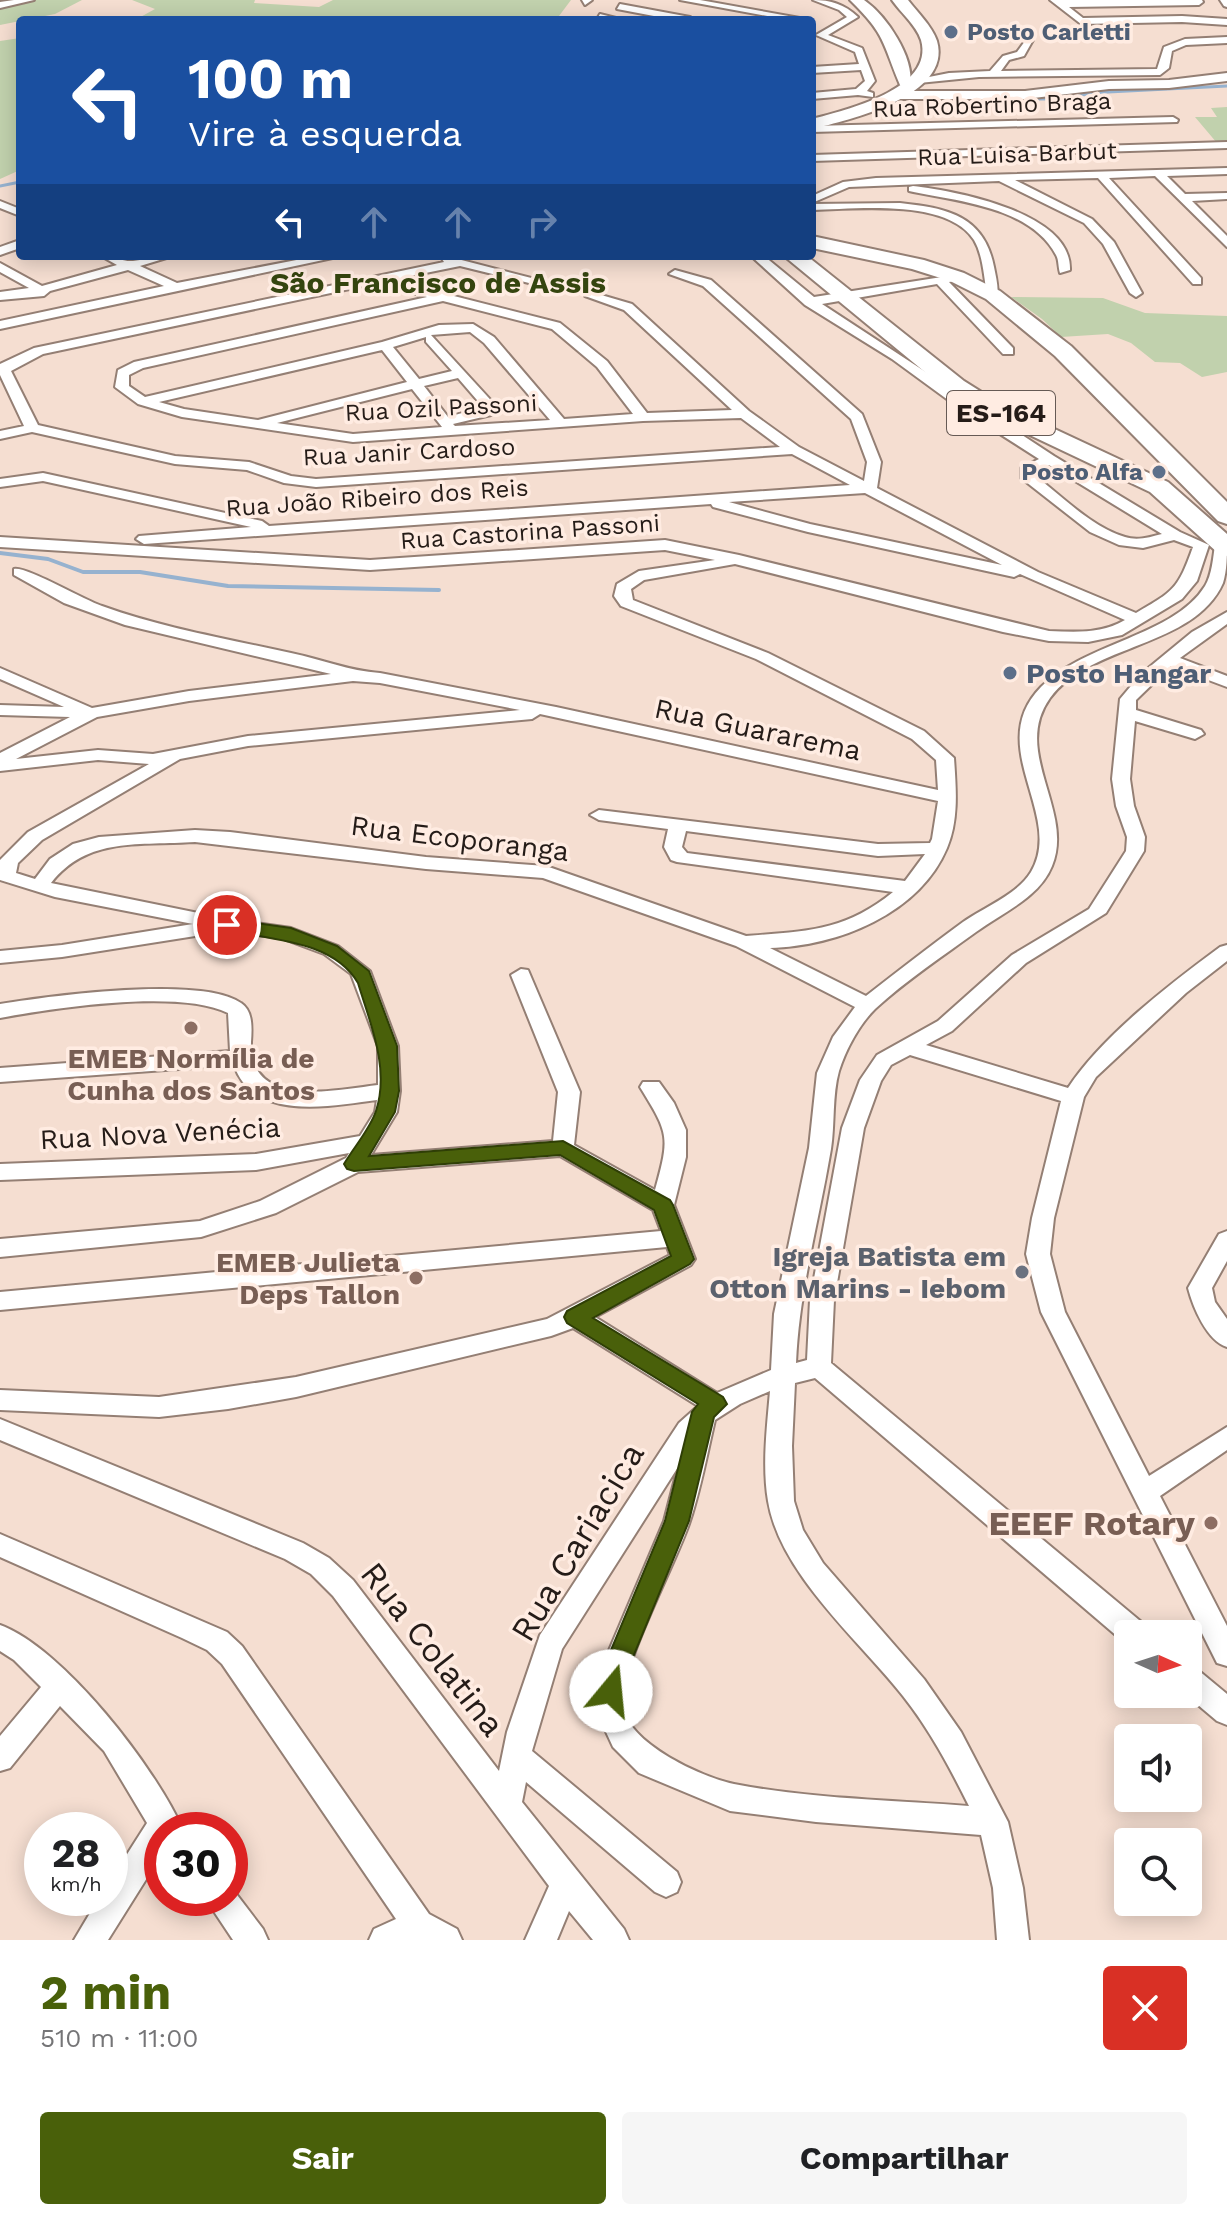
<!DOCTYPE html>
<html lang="pt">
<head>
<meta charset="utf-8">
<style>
	body { margin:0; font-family:"Work Sans",sans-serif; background:#f6f6f6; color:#202124; height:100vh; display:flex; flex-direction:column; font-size:30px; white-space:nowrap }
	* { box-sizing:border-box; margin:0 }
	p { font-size:26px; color:#757577 }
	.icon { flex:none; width:44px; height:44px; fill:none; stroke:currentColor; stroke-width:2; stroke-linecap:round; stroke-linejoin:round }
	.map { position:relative; height:1940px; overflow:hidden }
	.side { display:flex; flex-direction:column; background:#fff; flex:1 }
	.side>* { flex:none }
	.hud { position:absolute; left:16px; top:16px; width:800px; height:244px; border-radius:8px; box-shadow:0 4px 20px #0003; background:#1a4fa0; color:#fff; overflow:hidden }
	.needle { width:52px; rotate:93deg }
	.tools { position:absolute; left:1114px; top:1620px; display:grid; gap:16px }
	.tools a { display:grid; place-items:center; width:88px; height:88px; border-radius:8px; background:#fff; box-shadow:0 4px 20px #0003; font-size:40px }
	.speed { position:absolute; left:24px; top:1812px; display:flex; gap:16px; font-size:40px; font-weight:700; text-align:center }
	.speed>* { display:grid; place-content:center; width:104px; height:104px; border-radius:50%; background:#fff; box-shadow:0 4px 20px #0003; line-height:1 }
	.speed small { font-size:20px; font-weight:400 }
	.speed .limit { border:12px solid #d22; background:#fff; color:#111 }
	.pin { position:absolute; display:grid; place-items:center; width:68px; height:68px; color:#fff; margin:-34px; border:4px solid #fff; border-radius:50%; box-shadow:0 2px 8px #0007 }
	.me { position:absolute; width:88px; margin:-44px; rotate:17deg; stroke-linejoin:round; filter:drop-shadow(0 0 6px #0008) }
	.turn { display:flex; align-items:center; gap:28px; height:168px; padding:0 40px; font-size:36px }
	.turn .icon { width:104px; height:104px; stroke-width:2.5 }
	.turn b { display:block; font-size:56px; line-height:68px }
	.lanes { display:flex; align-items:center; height:76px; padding:0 40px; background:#0003; justify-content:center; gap:40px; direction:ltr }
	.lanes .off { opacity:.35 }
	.round { display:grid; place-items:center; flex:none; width:84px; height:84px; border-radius:8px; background:#f6f6f6 }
	.overview { display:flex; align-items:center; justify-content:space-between; height:136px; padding:0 40px }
	h1 { font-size:48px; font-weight:700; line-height:60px; color:#49600a }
	.button { display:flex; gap:16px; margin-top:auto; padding:16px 40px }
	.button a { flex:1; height:92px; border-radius:8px; background:#49600a; color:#fff; font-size:32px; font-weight:700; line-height:92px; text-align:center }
	.button a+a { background:#f6f6f6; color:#202124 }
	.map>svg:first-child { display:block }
	.green { fill:#c1d1ad }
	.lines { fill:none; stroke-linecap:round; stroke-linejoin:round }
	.stream-far1 { stroke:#96b2cf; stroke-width:3 }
	.stream { stroke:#96b2cf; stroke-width:4 }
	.minor-casing { stroke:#947f74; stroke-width:4 }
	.tertiary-casing { stroke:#947f74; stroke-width:4 }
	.trunk-casing { stroke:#947f74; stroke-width:4 }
	.minor { fill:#fff; fill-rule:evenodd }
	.tertiary { fill:#fff; fill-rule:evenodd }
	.trunk { fill:#fff; fill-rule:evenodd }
	.route { fill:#49600a; stroke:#2f3e06; stroke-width:2 }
	.service-dot { fill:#5c6f8a; stroke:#ffece2; stroke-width:3 }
	.education-dot { fill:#8d6e63; stroke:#ffece2; stroke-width:3 }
	.worship-dot { fill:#6b7280; stroke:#ffece2; stroke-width:3 }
	.labels { text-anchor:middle; stroke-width:7; stroke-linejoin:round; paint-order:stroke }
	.far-service-label { font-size:24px; font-weight:bold; fill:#4e5e75; stroke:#ffece2; text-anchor:start }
	.far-street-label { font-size:24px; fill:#251c18; stroke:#ffece2 }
	.shield { fill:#ffece2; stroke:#665a55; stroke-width:2 }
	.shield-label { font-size:26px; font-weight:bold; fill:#251c18 }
	.service-label { font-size:28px; font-weight:bold; fill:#4e5e75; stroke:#ffece2; text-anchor:start }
	.street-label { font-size:28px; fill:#251c18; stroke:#ffece2 }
	.education-label { font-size:28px; font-weight:bold; fill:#785e54; stroke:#ffece2 }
	.worship-label { font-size:28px; font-weight:bold; fill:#5b616d; stroke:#ffece2; text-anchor:end }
	.far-district-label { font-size:30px; font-weight:bold; fill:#35450f; stroke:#ffece2 }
	.near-education-label { font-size:34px; font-weight:bold; fill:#785e54; stroke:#ffece2; text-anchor:end }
	.near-street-label { font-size:34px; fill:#251c18; stroke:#ffece2 }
</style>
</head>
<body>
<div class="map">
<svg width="1227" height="1940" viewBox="0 0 1227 1940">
	<rect width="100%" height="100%" fill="#f5ded1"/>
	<!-- green -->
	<g class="green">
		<polygon points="0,0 82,0 55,14 0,25"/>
		<polygon points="132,0 255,0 254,3 319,7 333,0 571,0 556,20 135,20 155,9"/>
		<polygon points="20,38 20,170 0,179 0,41"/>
		<polygon points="1227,107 1227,144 1217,143 1195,117 1217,117 1211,108"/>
		<polygon points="1011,297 1103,298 1145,313 1227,316 1227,372 1202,377 1180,363 1155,362 1131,343 1108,334 1061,337 1042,319"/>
	</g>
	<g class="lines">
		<!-- stream-far1 -->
		<g class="stream-far1">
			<polyline points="936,104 971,99 1047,99 1108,92 1227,86"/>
			<polyline points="0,186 20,182"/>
		</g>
		<!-- stream -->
		<polyline class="stream" points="0,553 48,559 83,572 140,572 228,586 439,590"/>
		<!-- minor casing -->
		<g class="minor-casing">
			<g id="minor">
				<polygon points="14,0 34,0 0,8 0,2"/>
				<polygon points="582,0 592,0 585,5"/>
				<polygon points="680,0 700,0 811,20 789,20"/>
				<path d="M813,0C831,0 844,4 858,17L828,35L862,48L875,81L867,91L873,93V97L858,95L812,99V93L856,89L865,81L861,70L812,73V67L859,64L855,52L816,35L847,17L839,10Z"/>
				<polygon points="1050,0 1202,0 1203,2 1199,5 1069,7 1083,18 1182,16 1227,19 1227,25 1182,22 1081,24"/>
				<polygon points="1220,0 1227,0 1227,7 1224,6"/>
				<polygon points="620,4 690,17 695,20 675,20 617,9"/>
				<polygon points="600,14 624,20 597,19"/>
				<polygon points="1028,37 1033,40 1024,56 1009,60 1001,71 1157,69 1164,47 1185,39 1227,37 1227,43 1186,45 1172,51 1169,68 1160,75 979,77 919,83 914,80 949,73 990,71 1003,56 1017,52"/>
				<polygon points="1173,117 1178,120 1177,122 812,132 812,126"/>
				<polygon points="1227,142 1227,148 812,161 812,155"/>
				<polygon points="1227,168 1227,174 1167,176 1185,194 1227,193 1227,199 1192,201 1227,236 1227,247 1155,176 1109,178 1201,278 1201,284 1193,284 1098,178 1015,180 1092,219 1114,242 1142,293 1136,297 1130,293 1103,244 1084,223 999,181 849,187 812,203 812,196 843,182 876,178"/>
				<path d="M913,186C955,191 1072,212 1070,270L1060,273C1058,267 1059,260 1056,255C1030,206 955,201 909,191V187Z"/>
				<polygon points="0,201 20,209 20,216 0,208"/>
				<path d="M900,203C946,208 984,215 994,267C996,277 999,289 997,298L987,295C984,278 983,255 974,240C947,198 855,209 812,210V204Z"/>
				<polygon points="20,240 20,248 0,255 0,247"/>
				<path d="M101,256C112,256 124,262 133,261C147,259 159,256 173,256L140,266L177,283L317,256H342L0,329V321L164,286L128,270L50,291L44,296L0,300V292L29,288L0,272V263L42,286L117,265Z"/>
				<path d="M446,256L543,281L537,285L460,266L391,280L560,323L607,361L647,413L732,410L624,310L585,296L591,292L632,304L749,411L799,447L864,481L867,462L851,419L703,286L669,274L675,270L711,280L862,414L881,462L877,488L1038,572L1136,613C1174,591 1178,589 1193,547L1174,540L1143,548L1119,545L1090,532L1021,478V468L1039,459L959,408L892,359L805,305L751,256H764L814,297L961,274V280L949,282L1013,348V354H1003L937,284L822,304L1054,456L1180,532L1209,545L1197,581L1182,599L1122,635L1088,642L1049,641L1003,632L735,564L644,580L631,589L633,600L768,653L924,731L954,758C956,788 959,820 947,848C919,914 838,946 770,948L866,996C898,971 930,946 963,922C984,907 1017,895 1031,872C1065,815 983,746 1041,687C1086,642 1174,636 1205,586C1212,575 1213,558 1215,545L1218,542L1227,541C1227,555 1227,571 1223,583C1194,648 1091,643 1050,698C1011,752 1075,811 1052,866C1039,898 1003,912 976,932C943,956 905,981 875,1009C859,1025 846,1049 839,1071C832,1095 835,1124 831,1149C819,1221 799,1290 796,1363L807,1360L810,1300L842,1128L860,1080L877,1055L938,1021L1012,955L1089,909L1126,851L1127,837L1116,806L1112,779L1120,699L1141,674L1192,632L1227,612V624L1180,658L1227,676V687L1171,666L1136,700V710L1201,730L1204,734L1195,739L1135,721L1130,779L1134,806L1145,837L1144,851L1106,913L1026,963L952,1031L926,1045L1068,1088C1102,1036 1170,984 1220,947L1227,945V961L1186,993L1096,1077L1084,1097L1054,1218L1050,1254L1065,1312L1149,1476L1227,1427V1450L1160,1496L1227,1626V1666L1217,1663L1041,1312L1026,1254L1032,1218L1061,1101L910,1055L891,1065L881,1081L864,1128L834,1300L831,1363L1145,1625L1149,1634H1128V1644L1125,1643L815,1378L795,1383L792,1446L794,1501L803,1530L823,1563L924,1679L961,1732L1008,1822L1023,1888L1029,1940H997L993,1888L981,1835L816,1822L730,1811L639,1773L613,1747L595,1708L599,1674L664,1521L678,1467L562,1649L532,1751L677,1872L681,1882L677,1892L666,1897L655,1892L526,1782L522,1802L624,1929L629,1940H593L569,1911L557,1940H525L549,1886L333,1596L311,1574L285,1559L0,1440V1419L303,1543L329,1558L353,1580L499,1771L507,1732L540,1635L679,1423L698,1406L573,1328L551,1336L296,1397L228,1409L159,1417L0,1410V1390L159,1397L296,1377L547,1319L670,1255L667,1247L0,1310V1292L661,1231L653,1210L560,1156L358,1172L276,1213L201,1237L0,1257V1239L200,1221L260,1201L346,1158L349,1153L256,1170L0,1180V1164L256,1154L360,1136L375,1112L377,1100C331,1106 253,1122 234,1065L0,1082V1068L230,1051L228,1013C178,989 55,1008 0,1018V1004C48,996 202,975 241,1003C253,1011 252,1028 251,1042C249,1110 335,1090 378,1085V1046L351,974L324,954L281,938L227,931L62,957L0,963V951L62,945L193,924L55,897L0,880V860L28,832L149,764L98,760L0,771V753L70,717L0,715V705L64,707L0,679V668L92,708L189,691L331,674L125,625L64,603L14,575V569C26,566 84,600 102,606C163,628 228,639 291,653C321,659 349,671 380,673L556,707L938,790L936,760L912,739L756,659L621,606L614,596L617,584L639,571L715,560L665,550L370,570L0,547V537L370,560L665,540L739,555L1049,631C1076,632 1101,634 1125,620L1020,574L1014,577L808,532L713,507L711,504L144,544L136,539L139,536L251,527L43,481L0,487V479L43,473L262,521L269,526L850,485L792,454L316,487L284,483L247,470L175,464L32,432L0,439V431L24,426L0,375V364L34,348L444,262L442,259ZM378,283L427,297L134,362L118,370L115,387L138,404L182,417L353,442L643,421L741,418L780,447L316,479L291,476L249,462L175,456L38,425L11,371L43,354ZM443,301L552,329L597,367L633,414L564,419L494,337L473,324L439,325L382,342L145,397L129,386V375L143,368ZM470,332L484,343L550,420L455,426L453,424L491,415L498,408L431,335ZM426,337V342L452,371L419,379L393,347ZM382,350L407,382L258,420L184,409L159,402ZM458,378L483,407L448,417L424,386ZM412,389L442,427L353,434L277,423ZM1049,465L1162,534C1150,537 1138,541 1125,537C1091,527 1061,495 1033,474ZM865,493L1002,565L810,524L729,502ZM353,681L380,683L520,710L248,736L153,754L98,750L16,759L97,717L189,701ZM540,714L938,801L932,839L930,843L878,844L599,810L590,815L599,820L668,829L664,847L671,860L677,862L893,892C844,932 805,931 746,936L546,866L426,857L230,832L195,830L99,837L73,844L50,859L35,879L16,873L18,863L42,840L180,759L248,746L532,719ZM686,831L878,856L925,854L905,881L687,853L682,847ZM195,842L426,869L543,878L736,946L855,1007L833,1037L817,1073L809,1148L774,1314L771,1370L717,1393L595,1317L691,1265L695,1259L674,1205L686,1157V1130L674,1103L659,1082H643L640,1087C669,1134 670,1136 655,1190L574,1145L580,1092L528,970L521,969L511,975L558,1092L553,1141L371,1155L397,1112L400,1091L398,1046L370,971L338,946L291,928L227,919L217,920L208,915L51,883C88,836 140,846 195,842ZM770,1391C767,1426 762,1466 768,1501C780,1574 859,1640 903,1696C930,1730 950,1768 969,1806C891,1800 811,1799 734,1784C701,1777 630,1744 623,1708C617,1671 677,1562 690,1521C701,1488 707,1454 715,1420L740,1404Z"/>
				<path d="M1227,1231V1261L1212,1288L1215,1302L1227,1319V1347C1207,1341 1193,1307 1188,1288L1219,1234Z"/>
				<polygon points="0,1534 227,1632 242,1646 429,1914 457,1929 462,1940 369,1940 374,1929 396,1919 222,1664 207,1650 182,1638 0,1557"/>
				<path d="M0,1625C63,1648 156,1768 183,1830H162V1854L108,1940H74L99,1898H110V1881L147,1823L104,1751L60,1706L10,1768L0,1771V1736L41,1687L14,1660L0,1651Z"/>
				<polygon points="1188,1666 1198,1670 1227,1694 1227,1725 1217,1721 1185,1694 1188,1694"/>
				<polygon points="231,1887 263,1929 268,1940 233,1940 205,1898 230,1898"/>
			</g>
		</g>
		<!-- tertiary casing -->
		<g class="tertiary-casing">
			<g id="tertiary">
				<path d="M850,0H864C886,15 915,58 910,85H900C882,42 886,35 850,0Z"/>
				<polygon points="1227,73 1227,81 1169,88 1109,89 1025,99 898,99 891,95 898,91 1025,91 1109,81 1169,80"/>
			</g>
		</g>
		<!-- trunk casing -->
		<g class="trunk-casing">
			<g id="trunk">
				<path d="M892,0H908C917,12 932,26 937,41C953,96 849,120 812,129V119C846,110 935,89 921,40C916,25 901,13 892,0Z"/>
				<polygon points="812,236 924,260 964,273 1000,291 1071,346 1227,502 1227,524 1218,521 1055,356 986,299 950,281 912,269 812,248"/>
				<polygon points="784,256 807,256 964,381 999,403 1168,482 1227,534 1227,556 1218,553 1150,492 983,413 948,391"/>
			</g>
		</g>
		<!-- minor -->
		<use href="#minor" class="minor"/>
		<!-- tertiary -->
		<use href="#tertiary" class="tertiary"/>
		<!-- trunk -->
		<use href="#trunk" class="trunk"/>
	</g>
	<!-- route -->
	<path class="route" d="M227,919L291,928L337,946L369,971L397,1046L399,1091L395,1112L369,1156L563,1141L670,1200L673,1205L694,1259L690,1264L593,1318L723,1397L727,1404L714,1417L689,1521L626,1674L620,1699L611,1703L602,1699L599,1691L601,1674L665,1521L692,1412L698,1404L567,1323L564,1317L567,1311L671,1256L654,1210L560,1155L354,1171L347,1169L344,1164C354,1147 370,1129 376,1111C390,1068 370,1023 358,983C332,938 264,940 221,929L218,925Z"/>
	<!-- markers -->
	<g class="service-dot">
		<circle cx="951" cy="32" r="8"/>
		<circle cx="1159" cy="472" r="8"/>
		<circle cx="1010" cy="673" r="8"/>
	</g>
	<g class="education-dot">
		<circle cx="191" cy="1028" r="8"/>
		<circle cx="416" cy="1278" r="8"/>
		<circle cx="1211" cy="1523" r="8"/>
	</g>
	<circle class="worship-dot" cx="1022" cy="1272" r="8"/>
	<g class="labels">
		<!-- far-service labels -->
		<g class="far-service-label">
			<text x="967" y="40">Posto Carletti</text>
			<text x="1143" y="480" text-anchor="end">Posto Alfa</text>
		</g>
		<!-- far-street labels -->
		<g class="far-street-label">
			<text transform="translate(992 105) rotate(-2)" y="8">Rua Robertino Braga</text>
			<text transform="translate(1017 154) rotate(-2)" y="8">Rua Luisa Barbut</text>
			<text transform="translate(441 408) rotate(-3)" y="8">Rua Ozil Passoni</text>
			<text transform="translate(409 452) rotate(-3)" y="8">Rua Janir Cardoso</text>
			<text transform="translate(377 498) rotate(-4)" y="8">Rua João Ribeiro dos Reis</text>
			<text transform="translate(530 532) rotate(-4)" y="8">Rua Castorina Passoni</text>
		</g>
		<!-- shield labels -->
		<rect class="shield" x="947" y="391" width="108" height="44" rx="6"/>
		<g class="shield-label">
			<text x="1001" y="422">ES-164</text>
		</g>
		<!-- service labels -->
		<g class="service-label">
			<text x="1026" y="683">Posto Hangar</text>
		</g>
		<!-- street labels -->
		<g class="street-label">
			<text transform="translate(758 729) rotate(12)" y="10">Rua Guararema</text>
			<text transform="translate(460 838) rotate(7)" y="10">Rua Ecoporanga</text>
			<text transform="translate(160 1133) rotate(-3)" y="10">Rua Nova Venécia</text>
		</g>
		<!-- education labels -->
		<g class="education-label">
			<text x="191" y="1068">EMEB Normília de<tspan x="191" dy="32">Cunha dos Santos</tspan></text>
			<text x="400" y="1272" text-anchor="end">EMEB Julieta<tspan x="400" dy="32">Deps Tallon</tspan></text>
		</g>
		<!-- worship labels -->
		<g class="worship-label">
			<text x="1006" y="1266">Igreja Batista em<tspan x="1006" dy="32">Otton Marins - Iebom</tspan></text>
		</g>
		<!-- far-district labels -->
		<g class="far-district-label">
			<text x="438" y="293">São Francisco de Assis</text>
		</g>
		<!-- near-education labels -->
		<g class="near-education-label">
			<text x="1195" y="1535">EEEF Rotary</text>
		</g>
		<!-- near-street labels -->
		<g class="near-street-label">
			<text transform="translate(577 1542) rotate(-59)" y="12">Rua Cariacica</text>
			<text transform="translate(433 1649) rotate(52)" y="12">Rua Colatina</text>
		</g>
	</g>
</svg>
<div class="tools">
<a><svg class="needle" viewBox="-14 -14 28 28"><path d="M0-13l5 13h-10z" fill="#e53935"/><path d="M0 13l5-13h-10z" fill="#757577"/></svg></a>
<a><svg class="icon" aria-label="sound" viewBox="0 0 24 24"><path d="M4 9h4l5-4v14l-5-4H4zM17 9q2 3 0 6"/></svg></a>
<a><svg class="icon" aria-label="search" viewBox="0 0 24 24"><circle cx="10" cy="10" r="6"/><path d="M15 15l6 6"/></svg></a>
</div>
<div class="speed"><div>28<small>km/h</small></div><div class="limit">30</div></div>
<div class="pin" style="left:227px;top:925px;background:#d93025"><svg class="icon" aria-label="arrive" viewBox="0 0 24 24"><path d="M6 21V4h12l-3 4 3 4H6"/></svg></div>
<svg class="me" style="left:611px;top:1691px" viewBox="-20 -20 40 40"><circle r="19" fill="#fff"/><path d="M0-13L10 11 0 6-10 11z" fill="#49600a"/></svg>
<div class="hud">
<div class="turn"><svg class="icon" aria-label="left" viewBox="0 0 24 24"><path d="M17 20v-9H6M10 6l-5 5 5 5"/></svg><div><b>100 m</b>Vire à esquerda</div></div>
<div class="lanes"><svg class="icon" aria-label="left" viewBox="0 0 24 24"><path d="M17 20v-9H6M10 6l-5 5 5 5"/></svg><svg class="icon off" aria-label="ahead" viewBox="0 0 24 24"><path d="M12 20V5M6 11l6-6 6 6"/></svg><svg class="icon off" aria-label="ahead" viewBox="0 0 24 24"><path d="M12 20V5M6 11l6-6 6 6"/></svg><svg class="icon off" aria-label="right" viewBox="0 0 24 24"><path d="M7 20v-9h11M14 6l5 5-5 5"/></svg></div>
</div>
</div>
<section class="side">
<div class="overview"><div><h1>2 min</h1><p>510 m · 11:00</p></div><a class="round" style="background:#d93025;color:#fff"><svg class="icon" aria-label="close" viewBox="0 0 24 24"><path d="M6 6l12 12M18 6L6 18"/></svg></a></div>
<div class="button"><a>Sair</a><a>Compartilhar</a></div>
</section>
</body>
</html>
